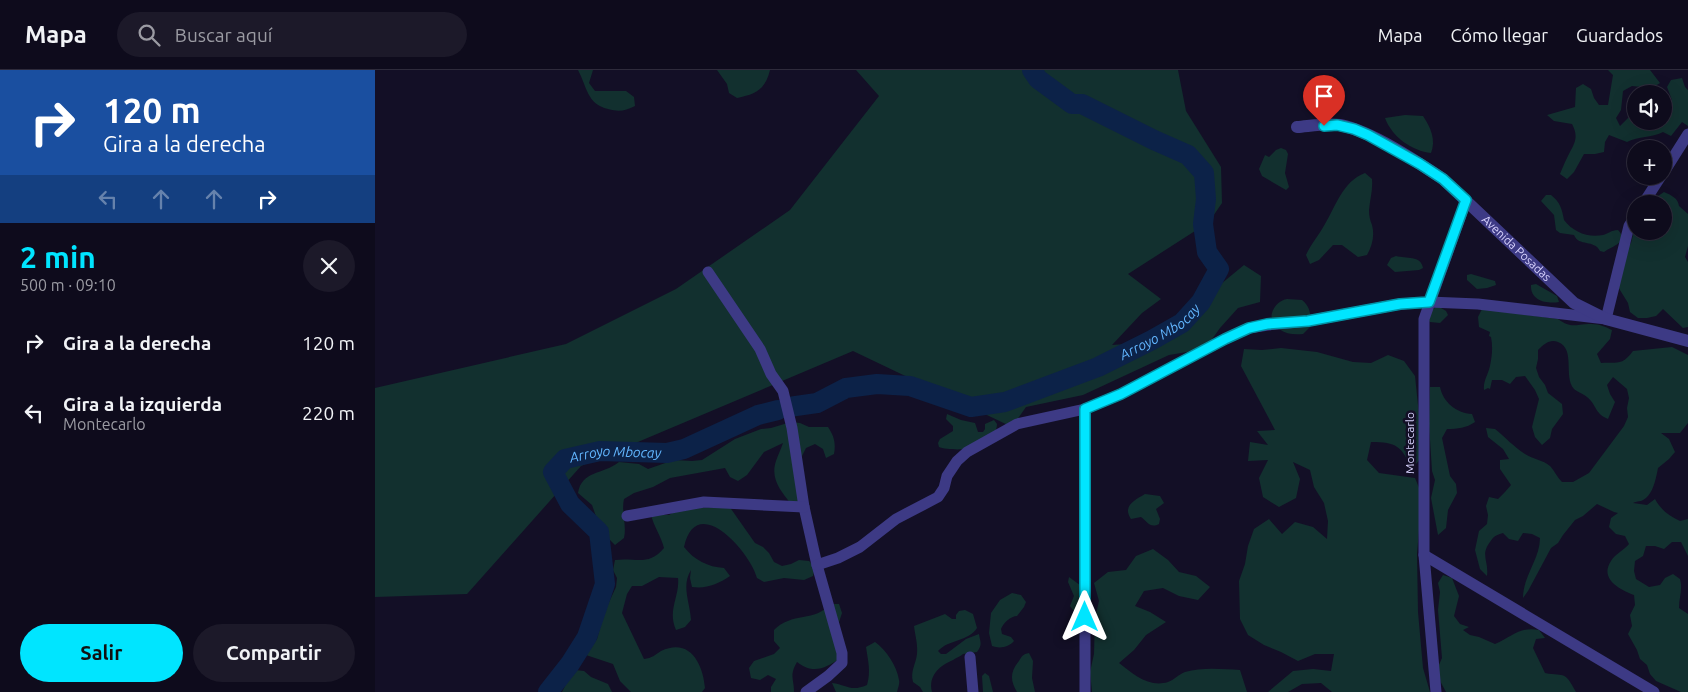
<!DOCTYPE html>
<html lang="es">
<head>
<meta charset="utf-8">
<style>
	body { margin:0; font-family:Ubuntu,sans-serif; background:#1c1929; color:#f1f3f6; height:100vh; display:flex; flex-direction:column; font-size:19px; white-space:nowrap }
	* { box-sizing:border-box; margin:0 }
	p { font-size:16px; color:#9b9ba3 }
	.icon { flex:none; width:28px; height:28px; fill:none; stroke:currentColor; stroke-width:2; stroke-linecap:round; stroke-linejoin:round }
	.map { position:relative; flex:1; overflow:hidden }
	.drawer { display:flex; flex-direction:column; background:#0e0b1c; width:375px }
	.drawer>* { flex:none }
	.banner { background:#1a4fa0; color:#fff; overflow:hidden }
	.fabs { position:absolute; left:1252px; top:15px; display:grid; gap:10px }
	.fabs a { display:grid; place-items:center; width:45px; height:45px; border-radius:50%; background:#0e0b1c; box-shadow:0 5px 20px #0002,0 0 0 1px #2e2b3b; font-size:25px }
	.pin { position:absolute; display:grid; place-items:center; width:42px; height:42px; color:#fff; margin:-51px -21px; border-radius:50% 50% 50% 0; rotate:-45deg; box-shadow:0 0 5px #0007 }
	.pin .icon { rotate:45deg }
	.me { position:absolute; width:55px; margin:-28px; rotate:0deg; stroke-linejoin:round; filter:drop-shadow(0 0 4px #0008) }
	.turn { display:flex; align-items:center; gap:18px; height:105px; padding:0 20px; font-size:22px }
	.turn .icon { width:65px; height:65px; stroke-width:2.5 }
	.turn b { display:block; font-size:35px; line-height:42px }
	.lanes { display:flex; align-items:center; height:48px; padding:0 20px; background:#0003; justify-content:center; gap:25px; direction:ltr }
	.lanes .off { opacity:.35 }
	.round { display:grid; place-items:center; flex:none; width:52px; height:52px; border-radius:26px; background:#1c1929 }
	.overview { display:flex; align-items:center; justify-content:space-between; height:85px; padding:0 20px }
	h1 { font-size:30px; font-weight:600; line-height:38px; color:#00e5ff }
	.primary-button { display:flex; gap:10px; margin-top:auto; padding:10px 20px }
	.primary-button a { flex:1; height:58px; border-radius:30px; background:#00e5ff; color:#111; font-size:20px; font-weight:600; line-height:58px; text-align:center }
	.primary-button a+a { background:#1c1929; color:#f1f3f6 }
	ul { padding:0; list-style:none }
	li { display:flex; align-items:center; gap:15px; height:70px; padding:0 20px }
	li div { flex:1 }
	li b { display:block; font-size:19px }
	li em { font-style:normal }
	header { display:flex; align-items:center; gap:30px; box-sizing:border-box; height:70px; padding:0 25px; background:#0e0b1c; border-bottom:1px solid #2e2b3b }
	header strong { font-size:24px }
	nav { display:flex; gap:28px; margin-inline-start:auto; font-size:18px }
	.search { width:350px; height:45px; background:#1c1929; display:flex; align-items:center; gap:12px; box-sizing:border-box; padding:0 18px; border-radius:28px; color:#9b9ba3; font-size:19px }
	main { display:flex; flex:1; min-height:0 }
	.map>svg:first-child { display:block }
	.green { fill:#12302f }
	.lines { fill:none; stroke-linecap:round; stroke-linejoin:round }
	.river { stroke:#0c2248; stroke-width:20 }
	.minor { stroke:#3d3a85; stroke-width:11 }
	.tertiary { stroke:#3d3a85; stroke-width:12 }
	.route-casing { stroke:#0095a6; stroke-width:12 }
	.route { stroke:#00e5ff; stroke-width:9 }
	.labels { text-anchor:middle; stroke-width:5; stroke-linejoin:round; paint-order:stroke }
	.street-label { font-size:12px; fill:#d9d4ff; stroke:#130f26 }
	.water-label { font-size:14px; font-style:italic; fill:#62b6ff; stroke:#130f26 }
</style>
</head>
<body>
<header>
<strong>Mapa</strong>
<div class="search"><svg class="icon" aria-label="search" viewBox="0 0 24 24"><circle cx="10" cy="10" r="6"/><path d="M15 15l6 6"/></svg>Buscar aquí</div>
<nav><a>Mapa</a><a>Cómo llegar</a><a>Guardados</a></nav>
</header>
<main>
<section class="drawer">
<div class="banner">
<div class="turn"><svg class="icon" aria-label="right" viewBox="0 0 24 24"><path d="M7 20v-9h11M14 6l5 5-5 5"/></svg><div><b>120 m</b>Gira a la derecha</div></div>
<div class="lanes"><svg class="icon off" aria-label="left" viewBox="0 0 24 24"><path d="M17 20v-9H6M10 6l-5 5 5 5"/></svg><svg class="icon off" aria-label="ahead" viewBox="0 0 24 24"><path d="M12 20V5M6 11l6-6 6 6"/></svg><svg class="icon off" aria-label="ahead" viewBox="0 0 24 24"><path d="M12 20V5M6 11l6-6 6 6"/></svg><svg class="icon" aria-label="right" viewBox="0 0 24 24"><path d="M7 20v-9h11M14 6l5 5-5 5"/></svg></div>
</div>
<div class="overview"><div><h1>2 min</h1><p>500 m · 09:10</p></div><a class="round"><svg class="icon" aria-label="close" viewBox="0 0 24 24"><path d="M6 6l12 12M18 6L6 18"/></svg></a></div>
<ul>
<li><svg class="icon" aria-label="right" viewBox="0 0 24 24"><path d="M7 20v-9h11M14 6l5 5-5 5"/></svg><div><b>Gira a la derecha</b></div><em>120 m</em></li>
<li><svg class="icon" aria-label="left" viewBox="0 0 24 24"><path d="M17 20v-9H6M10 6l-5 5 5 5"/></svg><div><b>Gira a la izquierda</b><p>Montecarlo</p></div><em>220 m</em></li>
</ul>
<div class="primary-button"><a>Salir</a><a>Compartir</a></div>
</section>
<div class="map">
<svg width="1313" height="622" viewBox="0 0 1313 622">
	<rect width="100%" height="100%" fill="#130f26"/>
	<!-- green -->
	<g class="green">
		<path d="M203,0H218L214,13L220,21H251L259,27L260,36C250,41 244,42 233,39C212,34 212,17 203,0Z"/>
		<path d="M342,0H395C390,20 381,24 362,28L354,23L352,14Z"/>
		<polygon points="481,0 803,0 811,41 846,97 847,133 834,152 753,204 786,229 767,243 737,275 766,273 799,254 817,241 835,223 869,195 886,206 885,232 863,238 845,258 830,279 794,285 708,325 651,337 637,357 478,281 206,396 92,524 0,527 0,318 191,274 301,219 415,140 504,26"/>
		<path d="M1233,0H1275L1285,13L1277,18L1257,16L1248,21L1246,40L1241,48L1245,56L1257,44L1261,42V51H1269L1272,56H1281L1283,51H1289L1291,38L1297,30L1292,17L1296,10L1307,8L1310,17L1313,20V56L1307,52L1296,66L1288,62C1276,68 1264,66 1252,72L1234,65L1230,72L1229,82L1220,84H1209L1199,102L1192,109L1185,104C1187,99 1189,94 1192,88C1198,75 1205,69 1197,54L1179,51L1172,45L1200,37L1201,18L1208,14L1216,19L1219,28L1224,35H1233L1238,5Z"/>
		<path d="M1030,45L1048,46C1056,58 1061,70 1056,83C1037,81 1017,67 1010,48Z"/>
		<polygon points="906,78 911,80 913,84 910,103 914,117 911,120 887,106 884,99 890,85 894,87 901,80"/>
		<path d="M990,103L997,109C998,120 995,129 994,140C994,146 995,150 997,155C1000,166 997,176 992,185L983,187L967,175H958L944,190L935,194L931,185C936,174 944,165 950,154C961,136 968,111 990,103Z"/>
		<path d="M1289,122C1296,125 1303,128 1304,136L1313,144V176L1310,187L1313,192V257L1308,258L1288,239L1281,246L1272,248H1263L1255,242L1253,233L1237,207L1238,197L1256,173L1258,165L1254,156L1261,144V161H1289V134H1271Z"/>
		<path d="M1171,125H1176C1185,132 1187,139 1189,150C1198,162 1213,168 1228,165C1233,164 1236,160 1243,160C1255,172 1237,176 1229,182L1225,181C1219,169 1204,177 1199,165L1185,163L1181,160L1179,145L1166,131Z"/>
		<path d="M1021,186C1031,189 1046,185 1048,198L1044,200L1020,202L1012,195L1016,188Z"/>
		<polygon points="1096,204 1120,211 1121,215 1112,218 1102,219 1092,210 1092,205"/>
		<path d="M1161,214L1182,226L1184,232C1172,234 1155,231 1156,215Z"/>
		<path d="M912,229L927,230C936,237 936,246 935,257L928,264C919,265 911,264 904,259C889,250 899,231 912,229Z"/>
		<polygon points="1063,236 1071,241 1073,245 1065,253 1055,252 1052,249 1055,241"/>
		<path d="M1107,239L1183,249C1198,260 1201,253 1217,254C1224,254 1231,257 1237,260L1235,269L1222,284L1226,293C1242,292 1247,296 1258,281L1297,277L1313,285V353L1305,363H1286L1294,369L1300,382L1294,389L1283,398C1281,408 1278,427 1266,431C1263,431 1260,432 1258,433L1272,435L1280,429C1286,440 1294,446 1305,451L1313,449V486L1306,472H1297L1289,479L1280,476H1271L1268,486L1260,491L1259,501L1261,509L1274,517L1285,515L1290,508L1298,504L1305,509C1308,520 1304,527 1304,538L1313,544V622H1306L1281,611L1275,604L1272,595L1265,589L1262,580L1253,564L1257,556L1255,545L1260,535L1259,525C1245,520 1224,509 1236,491C1240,484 1249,480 1254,474L1250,466L1241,464L1234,457L1236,448L1243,443L1239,442L1222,434L1208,446L1200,450L1188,465L1183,473L1176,478L1153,521L1148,528C1148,506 1165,489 1165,468L1157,464L1148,463L1143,471L1134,469L1128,463C1121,465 1119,466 1115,472C1105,485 1114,491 1112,506L1105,499L1100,480L1104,461L1112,454L1113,445L1111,436L1114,427L1123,429L1130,422L1136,415L1125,399V390L1134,389L1128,379L1113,367L1111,358L1120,359C1130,367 1139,377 1150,384C1158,389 1168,390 1175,396C1179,400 1182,407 1187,412H1198L1214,403L1249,356L1253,347L1252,338L1254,328L1252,319L1238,307L1232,315L1235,324L1240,332L1233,349C1219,343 1222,335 1212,327C1209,324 1202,322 1199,319C1188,307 1201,279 1183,272C1175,269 1169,274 1163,280V289L1161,298L1164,307L1170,315L1173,323L1187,334L1188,344L1177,359L1175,368L1167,375L1160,367L1157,357L1164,329L1160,320L1150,306L1141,307L1135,314L1127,310H1117L1115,319L1113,318L1109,320C1108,311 1113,305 1115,296C1117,286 1118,277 1116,267L1114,266L1115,262L1104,257L1103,247Z"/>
		<path d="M906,278L942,282L978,292L996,293L1013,285L1029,291L1040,306L1046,364L1050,383L1037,399C1026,376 1022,372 996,372L992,390L1004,403L1040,408L1047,425L1042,484L1043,542L1048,598L1055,622H957L946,613L927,614L913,622H893L918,601L938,599L956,601L959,584H940L923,591L906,582L889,575L873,565L865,549L864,511L870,494L873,476L879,459L894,449L907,464L920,452L938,457L952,469L953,451L949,433L939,417L935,400L918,392L925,409L921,428L904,437L888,427L884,408L893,390L873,391L875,372L893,375L882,361L900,360L866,296L869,279L887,280Z"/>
		<path d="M1055,317H1065C1068,332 1081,343 1097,344L1100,352C1091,358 1083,359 1072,359L1067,368L1075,406L1081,414L1082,423L1073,440L1071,458L1063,465L1056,428L1060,410L1057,401L1054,354Z"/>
		<path d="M572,344L586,350L600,353L603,362H608L610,359V354L619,350L622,354C622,357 621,362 618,365C615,368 593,378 588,379C584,380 568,379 564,377L563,373L565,369L578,361V356L571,349Z"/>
		<path d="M416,352L425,353L434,357H453C459,366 461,373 459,384L451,388L448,379L440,374L431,378L427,386L429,432L416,434C406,421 395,409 401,391C403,385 406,379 408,373L389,382L372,405L363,411L355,407L350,398L295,408L278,417L259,423L249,429C246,442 252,455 249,468L240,475L234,469L223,452L217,435L203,423C207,400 228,405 244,392L264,394L273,399L299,390L317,391L327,390L360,369L386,359L396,358Z"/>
		<path d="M770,424L785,426L789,433L781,439L785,449L784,454C775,459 772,451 766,447L756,449C747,436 760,430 770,424Z"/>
		<path d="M354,436L380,473L388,477L394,483L399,492L407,496L416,494L424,490L434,491L440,497L438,506L429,510L409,508L389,512L382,508C375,481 321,421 309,477C319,490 333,497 349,498L355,506C343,514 332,519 317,517L315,508L316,500C306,516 315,532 316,550L310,557L301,560C292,540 305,526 303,508L284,507L267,516H257L252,524L247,543L269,589C277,588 280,585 286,581C315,567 328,594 330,618L327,622H256L245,611L238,594L211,585L222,569L229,543L241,517L242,508L238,500L240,490C261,487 273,497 289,478C286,466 279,457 276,445H294L302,440L311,439Z"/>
		<path d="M778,479L793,490L804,502L821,506L835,517L823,530L804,526L788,518L769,521L760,536L775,542L791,552L771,565L759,580L744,593C758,604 774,618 793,612C799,610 804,604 810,602C827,597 847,599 865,600L872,622H717L715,602L719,584L720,548L724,531L719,513L733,502L751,500L761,486Z"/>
		<path d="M1068,505L1077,508L1084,526L1079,546L1085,554L1094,557L1088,560L1095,565L1104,567L1120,574C1137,567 1145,556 1164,560L1170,568L1161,569L1158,578L1170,603C1191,607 1189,600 1201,622H1071L1063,607V597L1067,588L1063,540L1065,522L1063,513Z"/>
		<polygon points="694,507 709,518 707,538 702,542 698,540 695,536 699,526 693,512"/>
		<path d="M637,523L646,525L651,532L649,537L642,546C636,546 628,553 626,559L627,564L636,567L639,571C634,577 625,579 617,576L614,563L616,543L625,530Z"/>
		<path d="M455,534H464L467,543L464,552L466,588C450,598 439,605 422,592C414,606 419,608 419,622H396V617L401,609L393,605L385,610L376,608L374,598L379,591L399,584L405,578L399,571V560C416,542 441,552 455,534Z"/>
		<path d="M590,540L598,544L602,558C593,572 574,569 563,581L566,584H571L591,569L604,564C605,572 608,574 602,582L588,584C585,587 582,587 578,590C564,596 553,606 557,622H548L545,617L538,612C535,601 541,594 542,584C543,574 540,565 539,556L570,544L577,549H581V545L584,541Z"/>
		<path d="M500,572C511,580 522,596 524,610C525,613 523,618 522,622H461L457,613C472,615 476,622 492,615C496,601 493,591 491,577Z"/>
		<path d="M654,583L658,591L657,608L660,622H642C635,611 635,601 644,591C647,586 648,584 654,583Z"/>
		<polygon points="200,600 209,601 216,607 233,614 237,622 187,622 194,608"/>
		<polygon points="610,603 614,606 618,622 608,622 607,606"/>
	</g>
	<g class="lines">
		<!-- river -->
		<g class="river">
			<path id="s1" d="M414,337L442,333L471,318L502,314L535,316L596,337L630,332L723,297L777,270L807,253L826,232L844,199L832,182L828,154L831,129L829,103L813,85L779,70L707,34H697L663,9L657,0"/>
			<path id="s2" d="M173,622L195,594L212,567L230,514L224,462L195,434L178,402L190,389L225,381L292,383L309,379L383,345L403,340"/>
		</g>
		<!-- minor -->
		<g class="minor">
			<polyline points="1289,102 1313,64"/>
			<polyline points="1268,134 1286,106"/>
			<polyline points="333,202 385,279 396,304 408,321 417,358 429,437 442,495 467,583 467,593 453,606 431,622"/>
			<polyline points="710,339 710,622"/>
			<polyline points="252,446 329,432 429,437"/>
			<polyline points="1049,485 1279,622"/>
			<polyline points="442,495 463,488 485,477 521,449 563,427 569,418 572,406 582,391 592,382 642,354 710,339 746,324 850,269 874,258 893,255 933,251 1025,234 1054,232 1103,234 1231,249 1254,156 1261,145"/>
			<polyline points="595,587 598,622"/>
			<polyline points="1061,622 1049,485 1049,249 1091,131"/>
		</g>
		<!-- tertiary -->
		<path class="tertiary" id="s3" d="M922,57C935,56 951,53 965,55C996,61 1041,91 1068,109L1199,233L1231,249L1313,271"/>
	</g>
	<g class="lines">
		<!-- route casing -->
		<g class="route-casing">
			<polyline id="route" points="710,547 710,339 746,324 850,269 874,258 892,254 933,251 1025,234 1054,232 1091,130 1068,109 1045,94 993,65 979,59 962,55 949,56"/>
		</g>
		<!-- route -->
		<use href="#route" class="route"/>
	</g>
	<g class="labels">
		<!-- street labels -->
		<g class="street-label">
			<text dy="4" stroke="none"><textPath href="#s3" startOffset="261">Avenida Posadas</textPath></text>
			<text transform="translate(1035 373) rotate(-90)" y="4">Montecarlo</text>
		</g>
		<!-- water labels -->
		<g class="water-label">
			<text dy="5" stroke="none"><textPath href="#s1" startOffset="395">Arroyo Mbocay</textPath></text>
			<text dy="5" stroke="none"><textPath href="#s2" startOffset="321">Arroyo Mbocay</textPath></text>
		</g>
	</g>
</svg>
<div class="fabs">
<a><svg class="icon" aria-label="sound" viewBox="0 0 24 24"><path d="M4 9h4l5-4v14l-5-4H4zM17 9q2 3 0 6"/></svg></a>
<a>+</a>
<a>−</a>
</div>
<div class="pin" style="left:949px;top:56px;background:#d93025"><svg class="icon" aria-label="arrive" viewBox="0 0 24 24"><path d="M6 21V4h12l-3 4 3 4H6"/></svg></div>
<svg class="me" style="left:710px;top:547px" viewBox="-20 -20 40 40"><path d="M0-17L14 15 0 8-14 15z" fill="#00e5ff" stroke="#fff" stroke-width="4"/></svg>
</div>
</main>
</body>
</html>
